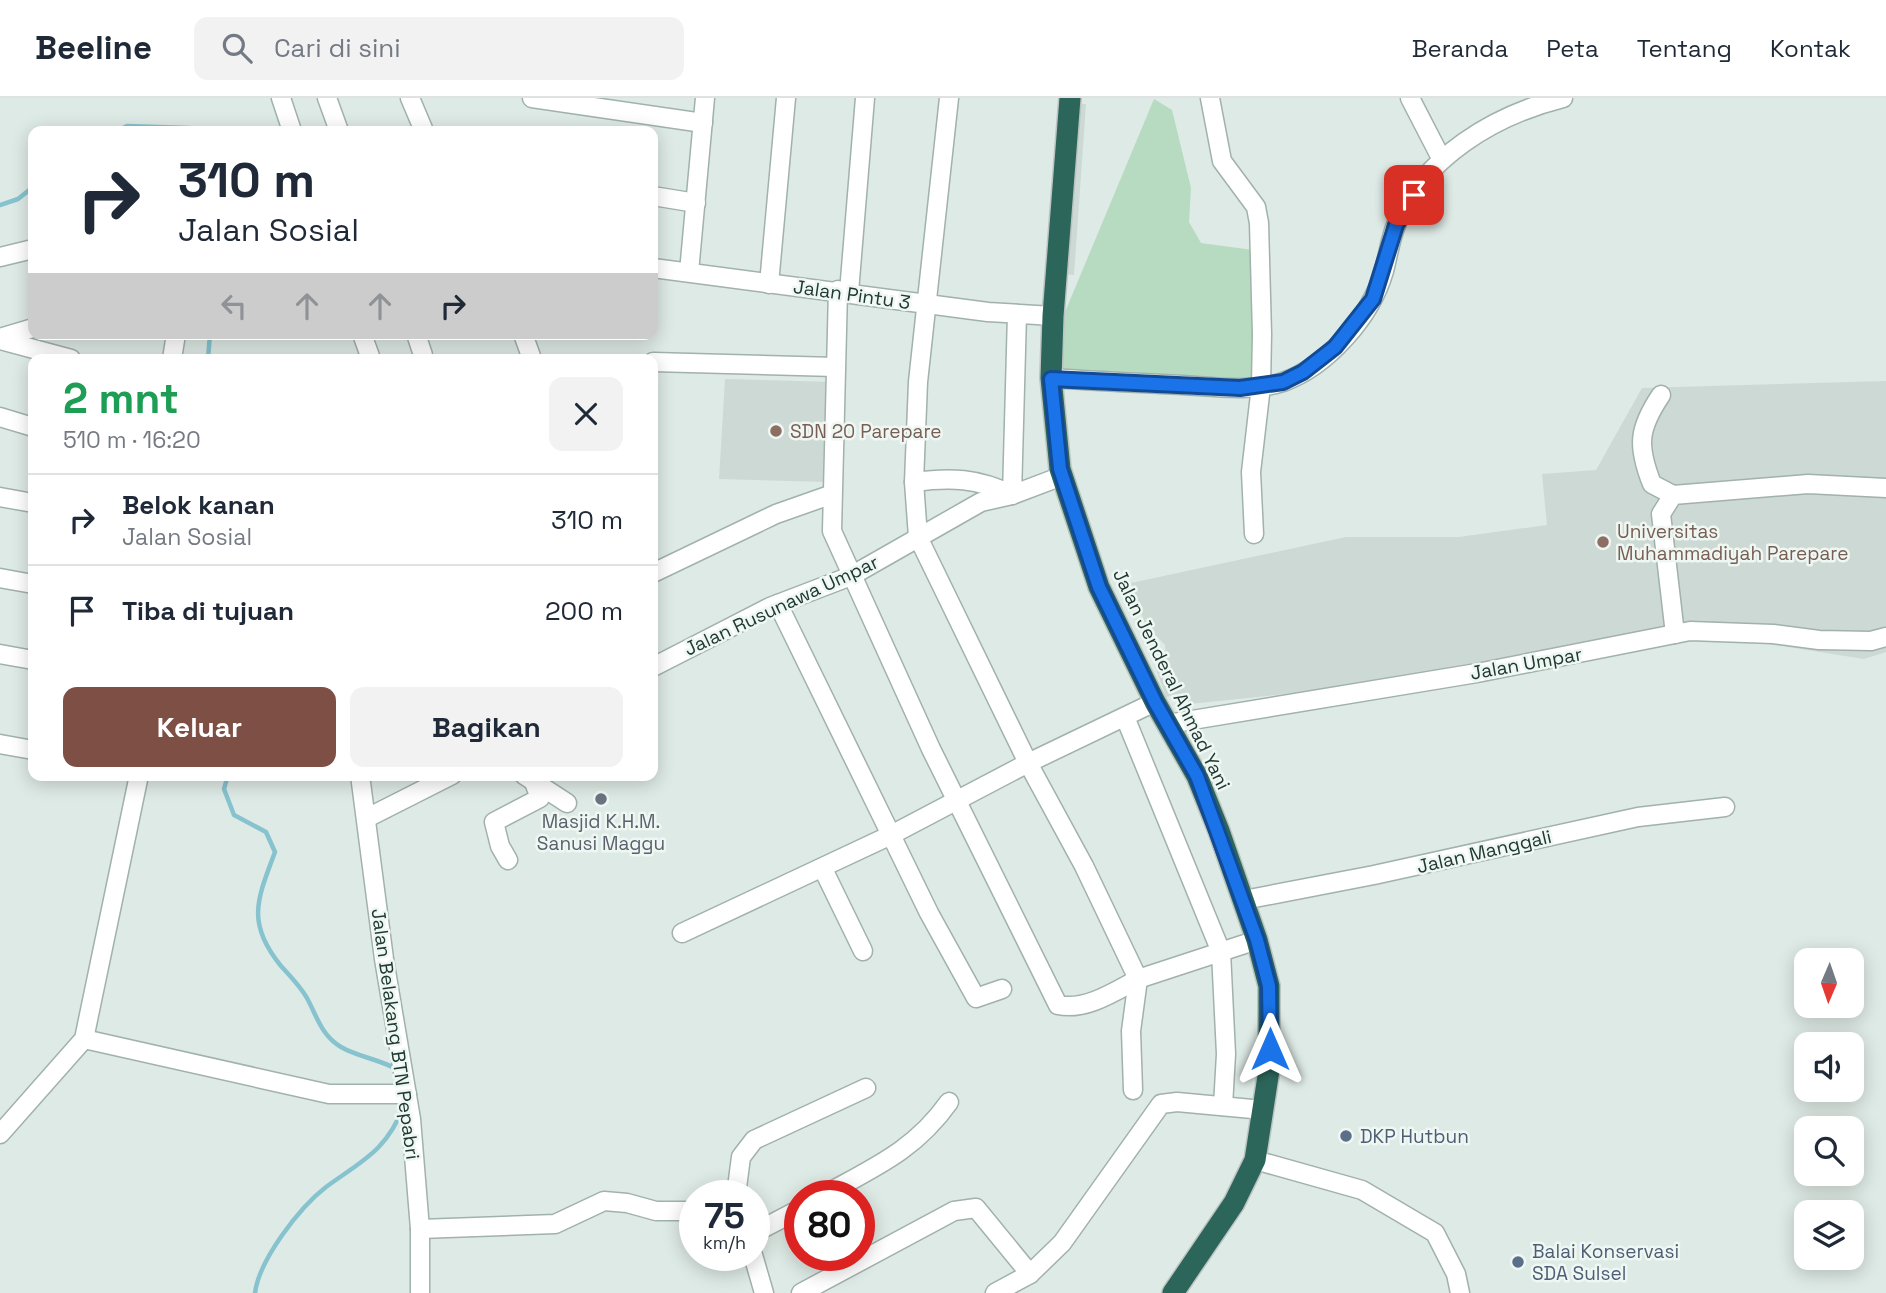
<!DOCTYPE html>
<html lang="id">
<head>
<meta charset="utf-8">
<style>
	body { margin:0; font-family:"Space Grotesk",sans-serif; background:#f2f2f3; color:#1f2937; height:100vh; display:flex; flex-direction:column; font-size:26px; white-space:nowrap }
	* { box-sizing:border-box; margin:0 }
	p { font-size:23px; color:#747a83 }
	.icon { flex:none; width:38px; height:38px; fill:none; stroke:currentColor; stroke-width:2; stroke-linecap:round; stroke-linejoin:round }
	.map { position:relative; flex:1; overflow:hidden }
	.details { position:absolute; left:28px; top:256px; width:630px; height:427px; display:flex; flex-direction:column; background:#fff; border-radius:14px; box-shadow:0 4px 18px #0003 }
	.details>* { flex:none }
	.banner { position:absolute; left:28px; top:28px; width:630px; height:214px; border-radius:14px; box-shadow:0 4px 18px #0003; background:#fff; color:#1f2937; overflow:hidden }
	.needle { width:46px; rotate:182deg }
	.tools { position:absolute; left:1794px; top:850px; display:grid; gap:14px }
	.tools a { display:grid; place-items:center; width:70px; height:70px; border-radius:14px; background:#fff; box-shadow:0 4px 18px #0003; font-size:35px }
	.speed { position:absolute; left:679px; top:1082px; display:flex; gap:14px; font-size:35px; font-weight:700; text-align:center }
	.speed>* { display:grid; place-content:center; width:91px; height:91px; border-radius:50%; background:#fff; box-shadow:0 4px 18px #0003; line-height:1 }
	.speed small { font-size:18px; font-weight:400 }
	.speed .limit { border:10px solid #d22; background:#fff; color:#111 }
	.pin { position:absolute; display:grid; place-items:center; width:60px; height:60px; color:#fff; margin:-30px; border-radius:14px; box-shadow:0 4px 10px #0006 }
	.me { position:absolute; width:77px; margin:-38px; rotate:0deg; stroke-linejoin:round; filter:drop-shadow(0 0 5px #0008) }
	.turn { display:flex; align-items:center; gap:24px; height:147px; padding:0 35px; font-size:32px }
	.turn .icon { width:91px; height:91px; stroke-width:2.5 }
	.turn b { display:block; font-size:49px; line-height:60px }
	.lanes { display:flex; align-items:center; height:66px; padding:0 35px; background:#0003; justify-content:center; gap:35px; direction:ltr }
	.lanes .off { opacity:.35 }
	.round { display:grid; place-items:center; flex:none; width:74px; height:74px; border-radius:14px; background:#f2f2f3 }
	.head { display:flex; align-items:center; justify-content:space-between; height:119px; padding:0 35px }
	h1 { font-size:42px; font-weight:600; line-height:52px; color:#1e9e55 }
	.action { display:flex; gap:14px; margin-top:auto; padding:14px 35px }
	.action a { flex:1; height:80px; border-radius:14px; background:#7d4f45; color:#fff; font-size:28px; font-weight:600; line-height:80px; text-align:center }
	.action a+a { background:#f2f2f3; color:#1f2937 }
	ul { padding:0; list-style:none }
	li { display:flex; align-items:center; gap:21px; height:91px; padding:0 35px; border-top:2px solid #e0e1e3 }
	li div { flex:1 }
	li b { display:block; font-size:26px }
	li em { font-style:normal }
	header { display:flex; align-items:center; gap:42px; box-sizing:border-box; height:98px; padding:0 35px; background:#fff; border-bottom:2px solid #e0e1e3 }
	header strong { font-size:33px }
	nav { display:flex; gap:38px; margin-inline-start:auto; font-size:24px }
	.search { width:490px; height:63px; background:#f2f2f3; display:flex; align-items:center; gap:18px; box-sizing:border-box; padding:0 24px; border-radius:14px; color:#747a83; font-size:26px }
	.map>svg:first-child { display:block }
	.built { fill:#cdd9d4 }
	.green { fill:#b7dbc1 }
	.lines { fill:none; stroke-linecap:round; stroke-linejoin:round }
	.stream { stroke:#86c3cf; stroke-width:4.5 }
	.street-casing { stroke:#a1b1ac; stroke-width:21 }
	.highway-casing { stroke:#bcc4c2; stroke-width:24 }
	.street { stroke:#fff; stroke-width:18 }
	.highway { stroke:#2c655a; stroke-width:21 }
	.route-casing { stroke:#114b97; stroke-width:18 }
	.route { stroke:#1a73e8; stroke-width:12 }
	.education-dot { fill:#8d6e63; stroke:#eff7f3; stroke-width:2.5 }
	.worship-dot { fill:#6b7280; stroke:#eff7f3; stroke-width:2.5 }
	.service-dot { fill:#5c6f8a; stroke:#eff7f3; stroke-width:2.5 }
	.labels { text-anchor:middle; stroke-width:5; stroke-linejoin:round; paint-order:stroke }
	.street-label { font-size:19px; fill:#203933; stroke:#eff7f3 }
	.education-label { font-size:19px; fill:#785e54; stroke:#eff7f3; text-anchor:start }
	.worship-label { font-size:19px; fill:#5b616d; stroke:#eff7f3 }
	.service-label { font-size:19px; fill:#4e5e75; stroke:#eff7f3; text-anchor:start }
</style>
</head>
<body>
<header>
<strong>Beeline</strong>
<div class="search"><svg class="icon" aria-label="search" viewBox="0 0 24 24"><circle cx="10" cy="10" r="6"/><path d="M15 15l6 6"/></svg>Cari di sini</div>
<nav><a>Beranda</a><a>Peta</a><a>Tentang</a><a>Kontak</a></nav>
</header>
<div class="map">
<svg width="1886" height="1195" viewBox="0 0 1886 1195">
	<rect width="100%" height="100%" fill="#deeae5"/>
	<!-- built -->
	<g class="built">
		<polygon points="1076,6 1086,6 1074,177 1064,176"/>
		<polygon points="725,281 834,284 827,384 719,381"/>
		<polygon points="1886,283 1886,554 1864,561 1672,531 1333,591 1180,607 1177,596 1166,599 1155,568 1166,562 1165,547 1145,526 1131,485 1346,439 1459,439 1547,427 1542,376 1596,372 1642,290"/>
	</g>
	<!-- green -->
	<polygon class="green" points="1154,1 1172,12 1191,90 1189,124 1201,145 1253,152 1254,286 1058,277 1060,226"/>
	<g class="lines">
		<!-- stream -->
		<g class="stream">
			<polyline points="117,33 127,28 189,30 196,33"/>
			<polyline points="0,107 18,101 33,89"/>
			<polyline points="208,261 210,236"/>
			<path d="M228,677L224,691L234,717L266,734L275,754C257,802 246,825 281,868C290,878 302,890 308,902C317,919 322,938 341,949C358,959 379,961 396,971"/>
			<path d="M255,1195C259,1162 299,1110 326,1089C360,1064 387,1053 403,1009"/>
		</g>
		<!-- street casing -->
		<g class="street-casing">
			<g id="street">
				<polyline points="281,0 292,33"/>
				<polyline points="327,0 339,33"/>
				<polyline points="410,0 424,33"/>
				<polyline points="532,0 703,25"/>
				<polyline points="949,0 918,284 914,384 918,439 1028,665 1155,604"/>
				<polyline points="1210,0 1222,63 1256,109 1259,125 1262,236 1261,288 1251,374 1254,436"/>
				<polyline points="1410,0 1442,62"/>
				<polyline points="653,98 696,105"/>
				<polyline points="0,159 33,151"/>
				<polyline points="653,170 988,214 1053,218"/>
				<polyline points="689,174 705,0"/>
				<polyline points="769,186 786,0"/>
				<path d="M838,192L832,433L931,651L1058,907C1085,913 1114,894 1138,881"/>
				<polyline points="849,194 865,0"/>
				<polyline points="362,236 371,261"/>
				<polyline points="416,236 423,257"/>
				<polyline points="523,236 532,261"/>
				<polyline points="0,240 33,230"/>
				<polyline points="0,242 71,261"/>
				<polyline points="172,261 176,236"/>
				<polyline points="653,264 835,269"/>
				<path d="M1051,280C1095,283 1139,285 1183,287C1216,289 1252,294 1283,284C1328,268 1371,218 1384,173C1388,158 1390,142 1396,127C1423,59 1495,17 1563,0"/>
				<path d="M1661,297C1638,331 1637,348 1652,386L1673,397"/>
				<polyline points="0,319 33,329"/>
				<path d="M914,384C950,379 978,380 1012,397L1017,216"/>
				<polyline points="0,399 33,405"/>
				<polyline points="653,475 776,416 830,397"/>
				<polyline points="0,480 33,486"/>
				<polyline points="778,506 891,737 1028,665 1084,768 1138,881 1257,842"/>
				<polyline points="1675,536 1661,416 1673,397 1808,386 1886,390"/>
				<polyline points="0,556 33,562"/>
				<polyline points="653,569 770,509 851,478 981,404 1012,397 1062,378"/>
				<polyline points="1125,619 1221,854 1226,956 1223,1008"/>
				<polyline points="1168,626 1477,575 1690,533 1773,536 1819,542 1871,543 1886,539"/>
				<polyline points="0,646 33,652"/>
				<polyline points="360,677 384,861 411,1021 420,1131 420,1195"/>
				<polyline points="524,677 567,705"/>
				<polyline points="367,720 452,677"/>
				<polyline points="508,762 500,748 494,724 540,700 535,687"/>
				<polyline points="823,771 863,853"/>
				<polyline points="1244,802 1374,777 1638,719 1725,709"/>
				<polyline points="682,835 891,737 929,815 976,900 1002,891"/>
				<polyline points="84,941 329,996 407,996"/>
				<polyline points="1133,992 1131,933 1138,881"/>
				<polyline points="0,1036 84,941 139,677"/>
				<polyline points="1255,1062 1362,1092 1435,1135 1456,1176 1460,1195"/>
				<polyline points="736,1097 741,1059 754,1042 866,990"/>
				<path d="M824,1097C875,1069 915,1052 949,1004"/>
				<polyline points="420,1131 555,1126 604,1103 627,1105 656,1113 695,1113"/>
				<polyline points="754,1135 800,1111"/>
				<polyline points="753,1157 764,1195"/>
				<polyline points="801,1195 954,1113 976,1110 1030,1176"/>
				<polyline points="995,1195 1030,1176 1062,1145 1161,1006 1177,1004 1263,1012"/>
			</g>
		</g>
		<!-- highway casing -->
		<g class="highway-casing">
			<polyline id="highway" points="1070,0 1053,218 1051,280 1060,371 1099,489 1155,604 1197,678 1219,733 1257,842 1269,888 1269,972 1255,1062 1234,1105 1173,1195"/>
		</g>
		<!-- street -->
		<use href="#street" class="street"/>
		<!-- highway -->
		<use href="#highway" class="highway"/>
	</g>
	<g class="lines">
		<!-- route casing -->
		<g class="route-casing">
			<polyline id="route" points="1270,951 1269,888 1257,842 1197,678 1155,604 1099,489 1060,371 1051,281 1240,290 1283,284 1303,274 1335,249 1373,201 1396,127 1414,97"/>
		</g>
		<!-- route -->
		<use href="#route" class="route"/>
	</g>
	<!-- markers -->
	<g class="education-dot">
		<circle cx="776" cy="333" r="7"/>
		<circle cx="1603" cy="444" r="7"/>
	</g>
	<circle class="worship-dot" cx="601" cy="701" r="7"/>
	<g class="service-dot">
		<circle cx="1346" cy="1038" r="7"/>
		<circle cx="1518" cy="1164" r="7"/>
	</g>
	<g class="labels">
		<!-- street labels -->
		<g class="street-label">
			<text transform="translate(852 196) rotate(8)" y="7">Jalan Pintu 3</text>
			<text transform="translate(781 507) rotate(-25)" y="7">Jalan Rusunawa Umpar</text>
			<text transform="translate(1526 565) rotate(-10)" y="7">Jalan Umpar</text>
			<text transform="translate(1172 581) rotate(64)" y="7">Jalan Jenderal Ahmad Yani</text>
			<text transform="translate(1484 753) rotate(-13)" y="7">Jalan Manggali</text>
			<text transform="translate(396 936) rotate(82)" y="7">Jalan Belakang BTN Pepabri</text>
		</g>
		<!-- education labels -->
		<g class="education-label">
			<text x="790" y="340">SDN 20 Parepare</text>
			<text x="1617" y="440">Universitas<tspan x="1617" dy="22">Muhammadiyah Parepare</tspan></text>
		</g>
		<!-- worship labels -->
		<g class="worship-label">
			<text x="601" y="730">Masjid K.H.M.<tspan x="601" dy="22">Sanusi Maggu</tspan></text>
		</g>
		<!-- service labels -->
		<g class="service-label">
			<text x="1360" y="1045">DKP Hutbun</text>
			<text x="1532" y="1160">Balai Konservasi<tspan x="1532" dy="22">SDA Sulsel</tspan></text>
		</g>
	</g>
</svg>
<div class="tools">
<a><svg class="needle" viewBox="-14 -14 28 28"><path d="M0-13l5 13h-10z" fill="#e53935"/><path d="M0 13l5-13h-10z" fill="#747a83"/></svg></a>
<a><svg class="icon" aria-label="sound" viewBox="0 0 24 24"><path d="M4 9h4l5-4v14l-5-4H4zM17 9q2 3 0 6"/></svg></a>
<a><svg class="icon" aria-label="search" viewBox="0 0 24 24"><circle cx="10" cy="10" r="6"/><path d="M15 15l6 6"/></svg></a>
<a><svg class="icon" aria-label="layers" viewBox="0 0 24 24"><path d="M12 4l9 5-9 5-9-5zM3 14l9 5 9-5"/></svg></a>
</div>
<div class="speed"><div>75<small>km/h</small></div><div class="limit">80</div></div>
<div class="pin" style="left:1414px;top:97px;background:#d93025"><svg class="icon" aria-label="arrive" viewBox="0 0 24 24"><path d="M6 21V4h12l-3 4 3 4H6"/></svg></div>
<svg class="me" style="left:1270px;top:951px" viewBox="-20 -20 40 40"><path d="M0-17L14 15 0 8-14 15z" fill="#1a73e8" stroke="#fff" stroke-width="4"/></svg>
<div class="banner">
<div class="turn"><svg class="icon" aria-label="right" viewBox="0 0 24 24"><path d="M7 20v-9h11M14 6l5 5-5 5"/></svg><div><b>310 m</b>Jalan Sosial</div></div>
<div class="lanes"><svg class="icon off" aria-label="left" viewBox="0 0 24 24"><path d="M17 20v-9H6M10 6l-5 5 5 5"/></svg><svg class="icon off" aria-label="ahead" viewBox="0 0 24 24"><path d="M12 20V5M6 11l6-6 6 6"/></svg><svg class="icon off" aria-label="ahead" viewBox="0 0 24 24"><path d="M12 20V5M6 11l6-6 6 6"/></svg><svg class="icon" aria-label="right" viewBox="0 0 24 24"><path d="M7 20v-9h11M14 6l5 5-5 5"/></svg></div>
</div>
<section class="details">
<div class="head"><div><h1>2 mnt</h1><p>510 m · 16:20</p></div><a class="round"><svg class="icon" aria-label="close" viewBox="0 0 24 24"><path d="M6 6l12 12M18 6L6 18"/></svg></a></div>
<ul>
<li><svg class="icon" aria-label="right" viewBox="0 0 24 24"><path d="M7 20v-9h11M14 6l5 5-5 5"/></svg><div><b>Belok kanan</b><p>Jalan Sosial</p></div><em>310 m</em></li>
<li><svg class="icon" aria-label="arrive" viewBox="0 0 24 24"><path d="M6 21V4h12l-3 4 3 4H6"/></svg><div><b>Tiba di tujuan</b></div><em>200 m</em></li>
</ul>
<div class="action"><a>Keluar</a><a>Bagikan</a></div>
</section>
</div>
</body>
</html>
